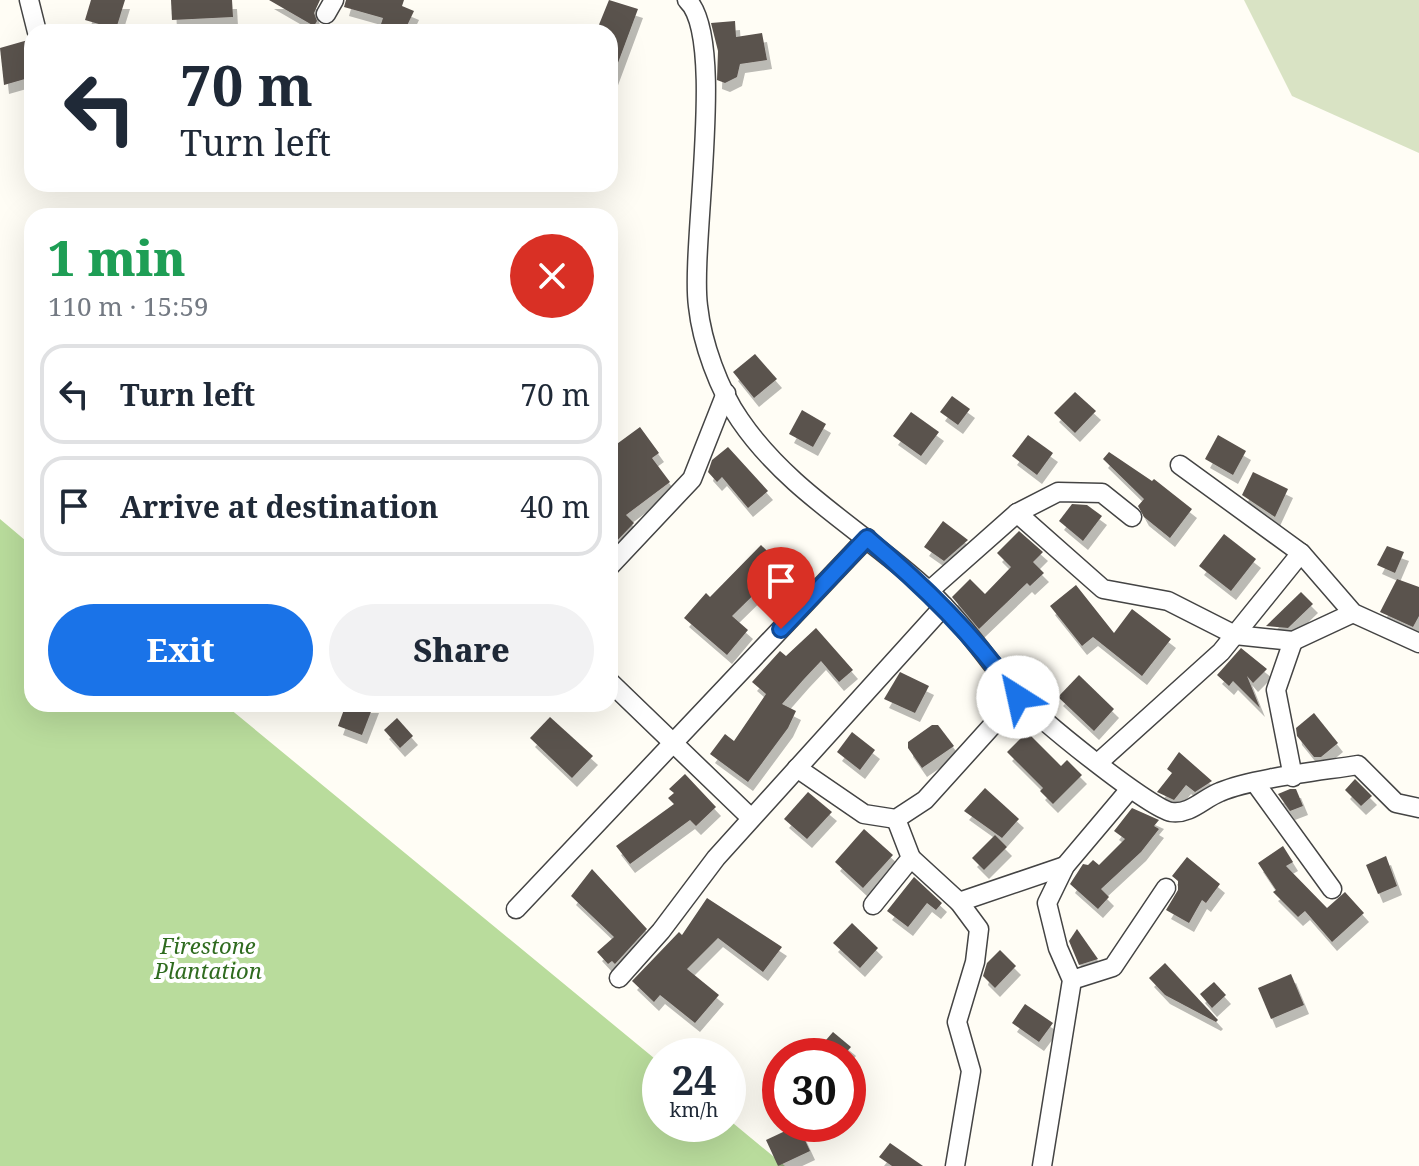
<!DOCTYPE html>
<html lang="en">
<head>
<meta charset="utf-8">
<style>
	body { margin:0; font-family:"Noto Serif",serif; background:#f2f2f3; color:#1f2937; height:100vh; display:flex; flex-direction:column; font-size:30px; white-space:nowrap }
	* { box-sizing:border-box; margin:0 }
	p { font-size:26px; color:#747a83 }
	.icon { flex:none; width:44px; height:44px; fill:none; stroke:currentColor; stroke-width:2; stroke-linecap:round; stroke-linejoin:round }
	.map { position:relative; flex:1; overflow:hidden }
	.sheet { position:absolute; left:24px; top:208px; width:594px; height:504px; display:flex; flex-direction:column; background:#fff; border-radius:24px; box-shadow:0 8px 32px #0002 }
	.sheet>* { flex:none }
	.top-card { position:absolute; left:24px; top:24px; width:594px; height:168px; border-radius:24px; box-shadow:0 8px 32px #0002; background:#fff; color:#1f2937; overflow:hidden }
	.speed { position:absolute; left:642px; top:1038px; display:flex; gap:16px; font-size:40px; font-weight:700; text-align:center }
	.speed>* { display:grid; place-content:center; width:104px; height:104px; border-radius:50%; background:#fff; box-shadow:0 8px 32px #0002; line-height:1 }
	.speed small { font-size:20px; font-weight:400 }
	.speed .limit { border:12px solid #d22; background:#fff; color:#111 }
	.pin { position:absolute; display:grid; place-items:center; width:68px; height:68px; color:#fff; margin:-82px -34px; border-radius:50% 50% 50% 0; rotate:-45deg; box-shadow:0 0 8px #0007 }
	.pin .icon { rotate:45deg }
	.me { position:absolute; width:88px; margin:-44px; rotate:325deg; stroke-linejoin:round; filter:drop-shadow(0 0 6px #0008) }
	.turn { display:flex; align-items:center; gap:28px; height:168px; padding:0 24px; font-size:36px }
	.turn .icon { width:104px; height:104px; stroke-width:2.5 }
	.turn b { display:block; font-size:56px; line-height:68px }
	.round { display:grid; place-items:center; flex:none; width:84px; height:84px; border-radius:42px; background:#f2f2f3 }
	.overview { display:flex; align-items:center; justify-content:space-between; height:136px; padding:0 24px }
	h1 { font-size:48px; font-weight:800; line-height:60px; color:#1e9e55 }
	.action { display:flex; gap:16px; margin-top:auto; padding:16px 24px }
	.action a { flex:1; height:92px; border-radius:48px; background:#1a73e8; color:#fff; font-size:32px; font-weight:800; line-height:92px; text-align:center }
	.action a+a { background:#f2f2f3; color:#1f2937 }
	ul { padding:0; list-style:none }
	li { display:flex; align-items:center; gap:24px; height:100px; margin:0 16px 12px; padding:0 8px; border:4px solid #e0e1e3; border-radius:24px }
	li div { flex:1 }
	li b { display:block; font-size:30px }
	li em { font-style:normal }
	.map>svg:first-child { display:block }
	.forest { fill:#b9dc9c }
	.cemetery { fill:#d9e3c4 }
	.building { fill:#5a524d; filter:url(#shadow) }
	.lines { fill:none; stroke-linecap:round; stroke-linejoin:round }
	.minor-casing { stroke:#444; stroke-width:21 }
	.minor { stroke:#fff; stroke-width:18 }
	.route-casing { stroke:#114b97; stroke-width:20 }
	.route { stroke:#1a73e8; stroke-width:14 }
	.labels { text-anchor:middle; stroke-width:8; stroke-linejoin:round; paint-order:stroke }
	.park-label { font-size:22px; font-style:italic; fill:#2f6b1f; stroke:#fff }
</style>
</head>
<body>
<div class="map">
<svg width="1419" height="1166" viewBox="0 0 1419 1166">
	<defs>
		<filter id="shadow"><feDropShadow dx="5" dy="9" stdDeviation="0" flood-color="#0004"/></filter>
	</defs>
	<rect width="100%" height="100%" fill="#fffdf5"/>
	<!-- forest -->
	<polygon class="forest" points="0,519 32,546 32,704 224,704 660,1063 660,1124 728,1124 728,1119 785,1166 0,1166"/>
	<!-- cemetery -->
	<polygon class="cemetery" points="1244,0 1419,0 1419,153 1292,96"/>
	<!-- building -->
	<g class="building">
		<polygon points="91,0 125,0 116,29 85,20"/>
		<polygon points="171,0 232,0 233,17 172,20"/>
		<polygon points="269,0 320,0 314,13 317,21 314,26"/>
		<polygon points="346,0 404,0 402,6 414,11 404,32 381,24 383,18 344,7"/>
		<polygon points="609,0 638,9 612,79 610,32 596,32"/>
		<polygon points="735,21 736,37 762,33 767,60 740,64 737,77 725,83 717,80 718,51 711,23"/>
		<polygon points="28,40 32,43 32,77 4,85 0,48"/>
		<polygon points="755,354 777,379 754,398 733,372"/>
		<polygon points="1075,392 1096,411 1075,433 1054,413"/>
		<polygon points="952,396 970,409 958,425 940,412"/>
		<polygon points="802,410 826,424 813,447 789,434"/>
		<polygon points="911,412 939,432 921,456 893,436"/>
		<polygon points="640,427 659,453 652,458 670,482 626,515 634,523 610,548 610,449"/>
		<polygon points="1028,435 1053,453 1037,475 1012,456"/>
		<polygon points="1218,435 1246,451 1233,475 1205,459"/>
		<polygon points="728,447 768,491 748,508 722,477 717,482 708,472 712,460"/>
		<polygon points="1109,452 1152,481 1154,479 1192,509 1170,538 1144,517 1138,506 1144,499 1103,459"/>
		<polygon points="1253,472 1288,489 1275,517 1242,495"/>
		<polygon points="1072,504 1087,505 1102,516 1083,541 1059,521"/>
		<polygon points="943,521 968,540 944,561 924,547"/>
		<polygon points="1019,531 1043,552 1033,562 1044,573 1030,586 1027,583 979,629 952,597 970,579 985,594 1011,567 997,553"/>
		<polygon points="1224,534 1256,559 1231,591 1199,566"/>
		<polygon points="761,545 788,571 774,585 769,580 732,616 748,630 727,655 684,618 706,593 710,597"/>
		<polygon points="1387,546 1404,552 1395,573 1377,565"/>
		<polygon points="1397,579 1419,587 1419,616 1413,627 1380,612"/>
		<polygon points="1076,585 1114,633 1132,609 1171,639 1142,676 1093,637 1082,646 1050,606"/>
		<polygon points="1301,592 1313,604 1288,628 1266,626"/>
		<polygon points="816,628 853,670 839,682 821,661 804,679 782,704 796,711 788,728 748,782 710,754 725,734 734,741 766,694 752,682 780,651 786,656"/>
		<polygon points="1241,648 1267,669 1253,683 1247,676 1260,708 1233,681 1229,686 1217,675"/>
		<polygon points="900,672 929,686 915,713 884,699"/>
		<polygon points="1079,675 1114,709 1094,731 1058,697"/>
		<polygon points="346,704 374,704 362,735 338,726"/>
		<polygon points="1314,713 1338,743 1321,757 1314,757 1297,736 1296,728"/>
		<polygon points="550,717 593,756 572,778 530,738"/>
		<polygon points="397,718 413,736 400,748 384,730"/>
		<polygon points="932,725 938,725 954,746 922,768 908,748 908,742"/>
		<polygon points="852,732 875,750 860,770 837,752"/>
		<polygon points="1027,732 1061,766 1067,760 1082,775 1053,804 1040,791 1043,788 1007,752"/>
		<polygon points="1179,752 1212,781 1195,792 1186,785 1174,800 1157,792 1172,773 1167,769"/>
		<polygon points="685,774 716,807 696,826 690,820 630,864 616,846 674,804 668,798 674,793 669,789"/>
		<polygon points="1355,779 1372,796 1361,806 1345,790"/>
		<polygon points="985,788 1019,819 1002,838 964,811"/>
		<polygon points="1290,789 1296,789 1303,806 1290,811 1278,794"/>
		<polygon points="808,792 832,812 807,839 784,819"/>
		<polygon points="1132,808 1159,820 1154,826 1159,829 1141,852 1101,889 1109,897 1098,909 1070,884 1083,864 1088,865 1093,860 1099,865 1125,839 1114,831"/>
		<polygon points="864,829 893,855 863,888 835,862"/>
		<polygon points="995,835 1007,847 984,870 972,858"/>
		<polygon points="1283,846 1293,862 1286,866 1327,908 1345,892 1364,913 1332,942 1305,911 1298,917 1273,892 1276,890 1258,863"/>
		<polygon points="1386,856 1397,886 1378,894 1366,865"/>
		<polygon points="1187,857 1220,884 1206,903 1202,900 1189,923 1166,910 1178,890 1178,881 1172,876"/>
		<polygon points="592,869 647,929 615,964 612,961 608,964 597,952 614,937 571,896"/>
		<polygon points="914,877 942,903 936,910 927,903 908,927 887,911"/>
		<polygon points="707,898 782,947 763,972 718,938 687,969 719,995 695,1023 660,995 654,1002 632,981 679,932 682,935"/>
		<polygon points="852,923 878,948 860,968 833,943"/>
		<polygon points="1077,929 1098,959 1079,965 1069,941"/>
		<polygon points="1000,950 1016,966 995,988 983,976 987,963"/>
		<polygon points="1165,963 1218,1020 1216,1022 1165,995 1149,978"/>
		<polygon points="1291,974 1304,1005 1271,1019 1258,988"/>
		<polygon points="1214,982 1226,995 1212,1008 1200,994"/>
		<polygon points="1025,1004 1053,1023 1039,1042 1012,1023"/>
		<polygon points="833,1032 851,1047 843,1056 812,1056"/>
		<polygon points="798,1125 810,1151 778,1166 766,1140"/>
		<polygon points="890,1143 923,1166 892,1166 879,1157"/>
	</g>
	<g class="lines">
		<!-- minor casing -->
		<g class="minor-casing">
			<g id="minor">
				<polyline points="29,0 37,32"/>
				<path d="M687,0C727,37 690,245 698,306C702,343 719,390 740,420C789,492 867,533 929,591C963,623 987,659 1016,694C1032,714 1149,808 1171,812C1190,815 1204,798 1220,792C1253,778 1321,771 1358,765L1396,803L1419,808"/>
				<polyline points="326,14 334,0"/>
				<polyline points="1180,465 1301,553 1353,613 1419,643"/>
				<polyline points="1017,513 1103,589 1168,601 1235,635 1293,641 1353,613"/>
				<polyline points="610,566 692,479 726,393"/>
				<polyline points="929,591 1017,513 1058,492 1102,493 1132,517"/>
				<polyline points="1293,641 1276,690 1293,777"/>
				<polyline points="610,682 751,818"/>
				<polyline points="1099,762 1221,652 1301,553"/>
				<polyline points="797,768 864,814 896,819 925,800 1018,697"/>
				<polyline points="1256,784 1332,889"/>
				<polyline points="911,858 959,902 979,929 975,962 957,1022 971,1071 955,1166"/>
				<polyline points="959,902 1065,866"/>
				<polyline points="873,905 911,858 896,819"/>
				<polyline points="516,909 867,538"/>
				<polyline points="619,978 661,931 716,858 944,606"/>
				<polyline points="1072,980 1113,967 1166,888"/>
				<polyline points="1042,1166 1072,980 1058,948 1047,903 1065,866 1130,789"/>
			</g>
		</g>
		<!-- minor -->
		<use href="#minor" class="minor"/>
	</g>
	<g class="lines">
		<!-- route casing -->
		<g class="route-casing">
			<path id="route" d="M781,629L867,538C924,586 974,635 1018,697"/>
		</g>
		<!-- route -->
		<use href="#route" class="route"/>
	</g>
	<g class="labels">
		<!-- park labels -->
		<g class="park-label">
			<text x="208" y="954">Firestone<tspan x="208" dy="25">Plantation</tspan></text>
		</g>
	</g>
</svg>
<div class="speed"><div>24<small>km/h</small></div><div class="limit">30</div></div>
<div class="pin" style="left:781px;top:629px;background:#d93025"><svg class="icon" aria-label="arrive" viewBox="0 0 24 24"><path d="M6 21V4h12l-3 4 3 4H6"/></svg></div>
<svg class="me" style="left:1018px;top:697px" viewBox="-20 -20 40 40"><circle r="19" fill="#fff"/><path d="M0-13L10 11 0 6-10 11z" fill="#1a73e8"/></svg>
<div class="top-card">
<div class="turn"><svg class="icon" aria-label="left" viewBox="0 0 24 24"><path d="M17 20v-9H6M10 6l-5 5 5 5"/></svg><div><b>70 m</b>Turn left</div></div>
</div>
<section class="sheet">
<div class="overview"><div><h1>1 min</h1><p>110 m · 15:59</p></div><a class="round" style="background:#d93025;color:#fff"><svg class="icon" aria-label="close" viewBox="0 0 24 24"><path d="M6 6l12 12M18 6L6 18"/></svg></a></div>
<ul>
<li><svg class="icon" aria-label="left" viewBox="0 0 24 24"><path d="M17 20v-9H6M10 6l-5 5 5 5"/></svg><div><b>Turn left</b></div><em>70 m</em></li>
<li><svg class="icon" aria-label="arrive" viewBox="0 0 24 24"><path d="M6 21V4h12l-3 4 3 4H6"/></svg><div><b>Arrive at destination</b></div><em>40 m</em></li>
</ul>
<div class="action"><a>Exit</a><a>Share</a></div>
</section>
</div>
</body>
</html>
